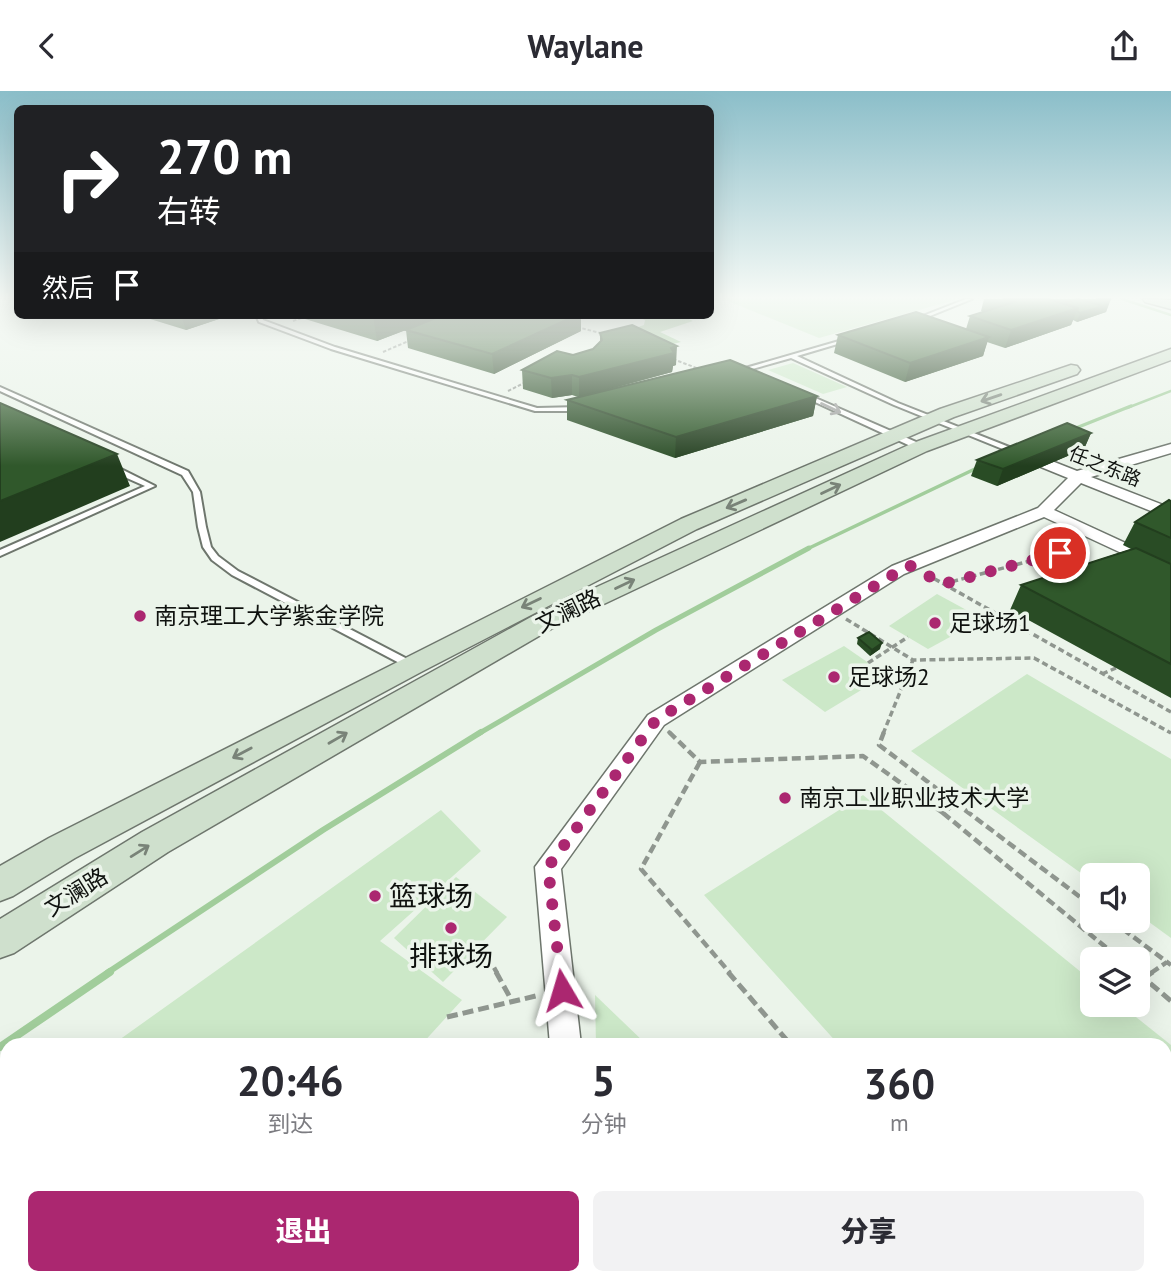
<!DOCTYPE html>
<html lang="zh">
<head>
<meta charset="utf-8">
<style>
	body { margin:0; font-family:"PT Sans","Noto Sans SC",sans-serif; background:#f2f2f3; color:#2b2b33; height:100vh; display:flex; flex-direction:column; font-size:26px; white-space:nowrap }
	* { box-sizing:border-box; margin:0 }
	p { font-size:23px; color:#7c7c81 }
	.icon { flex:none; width:38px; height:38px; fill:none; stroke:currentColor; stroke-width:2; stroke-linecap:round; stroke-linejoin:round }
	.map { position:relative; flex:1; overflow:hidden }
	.panel { position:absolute; left:0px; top:947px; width:1172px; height:247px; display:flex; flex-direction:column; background:#fff; border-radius:21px 21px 0 0; box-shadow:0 7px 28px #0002 }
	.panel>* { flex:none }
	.guide { position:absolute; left:14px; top:14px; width:700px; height:214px; border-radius:10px; box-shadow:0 7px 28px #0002; background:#202124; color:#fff; overflow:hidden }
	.tools { position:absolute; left:1080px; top:772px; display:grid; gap:14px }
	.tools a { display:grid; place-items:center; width:70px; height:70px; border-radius:10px; background:#fff; box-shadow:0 7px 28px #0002; font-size:35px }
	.pin { position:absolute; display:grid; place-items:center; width:60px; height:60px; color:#fff; margin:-30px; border:4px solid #fff; border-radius:50%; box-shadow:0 2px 7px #0007 }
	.me { position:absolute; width:77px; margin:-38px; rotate:353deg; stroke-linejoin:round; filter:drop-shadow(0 0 5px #0008) }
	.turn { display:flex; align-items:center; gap:24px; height:147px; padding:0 28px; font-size:32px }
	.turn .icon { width:91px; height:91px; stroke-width:2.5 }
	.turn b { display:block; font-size:49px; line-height:60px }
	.then { display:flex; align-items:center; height:66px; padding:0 28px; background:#0003; gap:14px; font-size:26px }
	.eta { display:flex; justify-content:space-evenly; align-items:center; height:119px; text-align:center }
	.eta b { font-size:42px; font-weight:800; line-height:49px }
	.cta { display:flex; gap:14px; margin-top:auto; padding:14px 28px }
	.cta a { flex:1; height:80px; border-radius:10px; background:#ab2770; color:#fff; font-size:28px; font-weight:800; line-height:80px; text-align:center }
	.cta a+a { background:#f2f2f3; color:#2b2b33 }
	header { display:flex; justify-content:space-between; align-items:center; height:91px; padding:0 28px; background:#fff; font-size:32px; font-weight:800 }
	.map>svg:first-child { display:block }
	.green { fill:#cce8c8 }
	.water { fill:#a1cd9b }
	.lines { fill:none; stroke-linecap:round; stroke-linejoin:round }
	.stream-far4 { stroke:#a1cd9b; stroke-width:2.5 }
	.stream-far3 { stroke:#a1cd9b; stroke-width:3.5 }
	.stream-far2 { stroke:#a1cd9b; stroke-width:5 }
	.stream-far1 { stroke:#a1cd9b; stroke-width:6 }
	.stream { stroke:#a1cd9b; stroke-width:8 }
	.service-casing { stroke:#6e766d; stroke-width:4 }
	.minor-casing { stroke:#6e766d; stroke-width:3 }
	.secondary-casing { stroke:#6e766d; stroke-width:3 }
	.path-far4 { stroke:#8f968f; stroke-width:2; stroke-dasharray:3.5 2; stroke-linecap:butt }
	.path-far3 { stroke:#8f968f; stroke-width:2.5; stroke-dasharray:5 2.5; stroke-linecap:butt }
	.path-far2 { stroke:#8f968f; stroke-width:3.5; stroke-dasharray:6 3.5; stroke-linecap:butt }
	.path-far1 { stroke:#8f968f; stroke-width:4.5; stroke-dasharray:9 4.5; stroke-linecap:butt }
	.path { stroke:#8f968f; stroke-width:5; stroke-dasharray:11 5; stroke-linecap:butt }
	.service { fill:#fff; fill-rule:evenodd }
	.minor { fill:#fff; fill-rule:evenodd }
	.secondary { fill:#cfe0cd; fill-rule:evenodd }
	.wall { fill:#294c25 }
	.shaded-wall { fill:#223e1e }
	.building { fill:#30582b; stroke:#223e1e; stroke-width:2 }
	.oneway { stroke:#798378 }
	.oneway2 { stroke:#9fa09f }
	.route { stroke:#ab2770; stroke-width:12; stroke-dasharray:0 21.6 }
	.poi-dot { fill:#ab2770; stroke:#ebf4ea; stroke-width:2.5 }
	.labels { text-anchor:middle; stroke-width:7; stroke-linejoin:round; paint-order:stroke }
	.far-street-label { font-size:19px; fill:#0f120f; stroke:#ebf4ea }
	.street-label { font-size:23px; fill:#0f120f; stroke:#ebf4ea }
	.poi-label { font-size:23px; fill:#0f120f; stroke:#ebf4ea; text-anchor:start }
	.near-poi-label { font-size:28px; fill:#0f120f; stroke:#ebf4ea; text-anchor:start }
</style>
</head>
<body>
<header><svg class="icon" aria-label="back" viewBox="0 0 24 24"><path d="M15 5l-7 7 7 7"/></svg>Waylane<svg class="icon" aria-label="share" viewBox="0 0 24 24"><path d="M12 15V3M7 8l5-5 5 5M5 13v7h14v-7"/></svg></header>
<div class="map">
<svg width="1171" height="1193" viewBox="0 0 1171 1193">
	<rect width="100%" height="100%" fill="#ebf4ea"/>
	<!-- green -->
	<g class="green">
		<polygon points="723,208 955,208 955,209 819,247"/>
		<polygon points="793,272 847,296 823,303 768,279"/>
		<polygon points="937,503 983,528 928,558 889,535"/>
		<polygon points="844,555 886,584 825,621 782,589"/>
		<polygon points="1027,583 1171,668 1171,847 1138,823 1138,784 1092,784 1092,790 911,660"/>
		<polygon points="863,704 1092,890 1092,914 1121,914 1171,954 1171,1001 1166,1007 1166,954 839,954 704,804"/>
		<polygon points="441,719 481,760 380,850 462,909 421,954 112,954"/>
		<polygon points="456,786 507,826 443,891 394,847"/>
		<polygon points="595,904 647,954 596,954"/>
		<polygon points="7,1029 7,1186 373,1187 368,1193 0,1193 0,1034"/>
		<polygon points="890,1186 897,1193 603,1193 603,1187"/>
		<polygon points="388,1187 515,1186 522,1193 384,1193"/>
	</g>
	<!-- water -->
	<polygon class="water" points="633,224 680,224 693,230 660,241 681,251 669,254 629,239 644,234 645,229"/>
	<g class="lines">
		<!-- stream-far4 -->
		<g class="stream-far4">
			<polyline points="1122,208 1171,224"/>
			<polyline points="1127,317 1171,300"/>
		</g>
		<!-- stream-far3 -->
		<g class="stream-far3">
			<polyline points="1071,339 1131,315"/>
			<polyline points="805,459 977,377"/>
		</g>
		<!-- stream-far2 -->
		<polyline class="stream-far2" points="478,643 656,539 809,457"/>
		<!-- stream-far1 -->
		<polyline class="stream-far1" points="107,882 323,739 481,641"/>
		<!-- stream -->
		<polyline class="stream" points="0,956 110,881"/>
		<!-- service casing -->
		<g class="service-casing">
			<g id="service">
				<polygon points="966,208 972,208 915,231 910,230"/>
				<polygon points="256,224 262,224 263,229 335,256 537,317 580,316 583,318 580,320 535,320 331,258 259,231"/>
				<polygon points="846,248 851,249 797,265 898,312 1022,361 1015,363 894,314 791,267 738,282 735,280"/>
				<polygon points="0,296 188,380 200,401 206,436 211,456 218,465 238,480 415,572 416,574 415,576 407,576 232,484 212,469 203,456 198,436 193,401 182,384 0,300"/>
				<polygon points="804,302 923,354 924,356 917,358 802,305 802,303"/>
				<polygon points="111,376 117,376 155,395 0,465 0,459 145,395 111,380"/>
			</g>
		</g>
		<!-- minor casing -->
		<g class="minor-casing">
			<g id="minor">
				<polygon points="1171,353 1171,362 1091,386 1171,417 1171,428 1081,392 1054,419 1171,473 1171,485 1044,426 904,483 664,634 561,778 581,954 550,954 535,776 648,624 892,475 1038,417 1068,387 1019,367 1017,364 1019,361 1029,361 1077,380"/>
				<polygon points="529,1186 567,1186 565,1193 527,1193"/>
			</g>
		</g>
		<!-- secondary casing -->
		<g class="secondary-casing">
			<g id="secondary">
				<polygon points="1143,208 1171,209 1171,218 1145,211"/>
				<polygon points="1171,258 1171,269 927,360 551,538 168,761 14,862 0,867 0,828 142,741 531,526 913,352"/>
				<polygon points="1071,274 1077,275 1080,279 1077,283 954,326 697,438 421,581 75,767 13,805 0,810 0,775 49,747 681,428 940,318"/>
			</g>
		</g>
		<!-- path-far4 -->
		<g class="path-far4">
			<polyline points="293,230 311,224"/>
			<polyline points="577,236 604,243"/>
			<polyline points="383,261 411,249"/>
			<polyline points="673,268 699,278"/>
			<polyline points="508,300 526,291"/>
		</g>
		<!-- path-far3 -->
		<polyline class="path-far3" points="1073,459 1087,455"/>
		<!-- path-far2 -->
		<g class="path-far2">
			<polyline points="926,483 1171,621"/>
			<polyline points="943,493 1079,457"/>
			<polyline points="846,528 913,569 1034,567 1171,642"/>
			<polyline points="868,572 908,546"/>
			<polyline points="1102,583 1116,577"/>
			<polyline points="668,640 671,643"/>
			<polyline points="883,643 913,569"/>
		</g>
		<!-- path-far1 -->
		<g class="path-far1">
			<polyline points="669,641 700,671 863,665 943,722 954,713"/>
			<polyline points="884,641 879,654 1092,815"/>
			<polyline points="700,671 641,778 730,882"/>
			<polyline points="943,722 1120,868"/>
			<polyline points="1112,830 1171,874"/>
			<polyline points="481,853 497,882"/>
			<polyline points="1151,882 1167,871"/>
		</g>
		<!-- path -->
		<g class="path">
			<polyline points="496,881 512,910"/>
			<polyline points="728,881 791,954"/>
			<polyline points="1138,882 1171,910"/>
			<polyline points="1144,887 1153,881"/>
			<polyline points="447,926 540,904"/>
			<polyline points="990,1186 995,1193"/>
			<polyline points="370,1193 375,1186"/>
		</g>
		<!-- service -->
		<use href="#service" class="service"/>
		<!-- minor -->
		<use href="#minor" class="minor"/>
		<!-- secondary -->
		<use href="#secondary" class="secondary"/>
	</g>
	<!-- wall -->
	<g class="wall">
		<polygon points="984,208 1110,208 1106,221 1077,231 1073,229 1071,234 1005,257 987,251 983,265 905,291 834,262 838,244 966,238 970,225 983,221 981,220"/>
		<polygon points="137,224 231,224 186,239"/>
		<polygon points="305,224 581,224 581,240 494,283 408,257 406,239 377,250 305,228"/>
		<polygon points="600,242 676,274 673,275 672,281 600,301 817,305 813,325 675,367 567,329 567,309 578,306 572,304 552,307 523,298 522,279 593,258 600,251"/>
		<polygon points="1091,342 1084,358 997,395 971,385 977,369"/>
		<polygon points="1171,410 1171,607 1010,519 1021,494 1131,458 1123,454 1135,431"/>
		<polygon points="858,547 880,558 870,565 857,553"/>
	</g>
	<!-- shaded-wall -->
	<g class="shaded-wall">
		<polygon points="1111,208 1106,221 1100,223 1105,210"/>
		<polygon points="1103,215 1100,223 1077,231 1080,222"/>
		<polygon points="1078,217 1071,234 1005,257 1011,239"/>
		<polygon points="181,224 231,224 186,239"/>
		<polygon points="373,224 444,224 377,250"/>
		<polygon points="577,224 581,224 581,240 494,283 492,263"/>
		<polygon points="989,246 983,265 905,291 910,272"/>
		<polygon points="677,255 676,274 673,275 672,281 579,306 579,286"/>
		<polygon points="572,284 572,304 552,307 551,287"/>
		<polygon points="817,305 813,325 675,367 676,346"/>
		<polygon points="1091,342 1084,358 997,395 1003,378"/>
		<polygon points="117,363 130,395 0,451 0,410"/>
		<polygon points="882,552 880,558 870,565 872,559"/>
	</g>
	<!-- building -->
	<g class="building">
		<polygon points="1003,208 1048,208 1078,217 1011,239 970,225 1015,211"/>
		<polygon points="1077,208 1079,208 1103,215 1080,222 1077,220 1078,217 1063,212"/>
		<polygon points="1096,208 1111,208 1105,210"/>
		<polygon points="916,221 989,246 910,272 838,244"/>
		<polygon points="443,224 577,224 492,263 406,239"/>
		<polygon points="632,234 677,255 671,257 674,262 579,286 572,284 551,287 522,279 557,260 573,264 593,258 602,249 600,242"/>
		<polygon points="730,269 817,305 676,346 567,309"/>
		<polygon points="0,312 117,363 0,410"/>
		<polygon points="1067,332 1091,342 1003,378 977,369"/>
		<polygon points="1169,409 1171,410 1171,447 1135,431"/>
		<polygon points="1136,457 1171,473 1171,573 1021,494"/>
		<polygon points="869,541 882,552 872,559 858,547"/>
	</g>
	<!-- one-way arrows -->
	<defs><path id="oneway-shaft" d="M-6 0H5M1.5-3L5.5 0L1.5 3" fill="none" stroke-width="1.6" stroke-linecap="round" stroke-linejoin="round" transform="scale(1.75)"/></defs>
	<g class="oneway">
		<use href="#oneway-shaft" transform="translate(991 307) rotate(161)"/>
		<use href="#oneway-shaft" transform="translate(831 398) rotate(-25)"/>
		<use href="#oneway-shaft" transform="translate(736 413) rotate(157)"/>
		<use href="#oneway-shaft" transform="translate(625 493) rotate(-25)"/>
		<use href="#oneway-shaft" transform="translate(531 512) rotate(154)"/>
		<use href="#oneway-shaft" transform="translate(338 647) rotate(-30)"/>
		<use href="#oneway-shaft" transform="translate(242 662) rotate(152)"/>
		<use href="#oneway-shaft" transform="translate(140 760) rotate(-32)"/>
	</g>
	<use class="oneway2" href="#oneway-shaft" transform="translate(831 317) rotate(25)"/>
	<!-- sky -->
	<linearGradient id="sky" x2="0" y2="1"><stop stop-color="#8bbec9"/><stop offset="0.55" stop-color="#f6faf6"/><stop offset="1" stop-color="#f6faf6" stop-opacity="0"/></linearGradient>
	<rect width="1171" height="375" fill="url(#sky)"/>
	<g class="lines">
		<!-- route -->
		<polyline class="route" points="562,899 548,776 656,629 909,474 943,493 1060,462"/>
	</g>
	<!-- markers -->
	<g class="poi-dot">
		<circle cx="140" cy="525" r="7"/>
		<circle cx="935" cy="532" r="7"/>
		<circle cx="834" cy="586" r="7"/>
		<circle cx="785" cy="707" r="7"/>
		<circle cx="375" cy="805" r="7"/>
		<circle cx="451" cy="837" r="7"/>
	</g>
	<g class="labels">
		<!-- far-street labels -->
		<g class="far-street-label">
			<text transform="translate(1105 375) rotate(22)" y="7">任之东路</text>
		</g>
		<!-- street labels -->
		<g class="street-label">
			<text transform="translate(568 520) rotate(-26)" y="8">文澜路</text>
			<text transform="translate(76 801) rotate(-32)" y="8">文澜路</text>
		</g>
		<!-- poi labels -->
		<g class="poi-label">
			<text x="154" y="533">南京理工大学紫金学院</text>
			<text x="949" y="540">足球场1</text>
			<text x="848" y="594">足球场2</text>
			<text x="799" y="715">南京工业职业技术大学</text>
		</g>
		<!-- near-poi labels -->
		<g class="near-poi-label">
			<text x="389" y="815">篮球场</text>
			<text x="451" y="875" text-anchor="middle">排球场</text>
		</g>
	</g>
</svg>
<div class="tools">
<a><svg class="icon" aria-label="sound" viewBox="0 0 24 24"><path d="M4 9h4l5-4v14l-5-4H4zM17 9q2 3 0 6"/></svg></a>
<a><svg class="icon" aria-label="layers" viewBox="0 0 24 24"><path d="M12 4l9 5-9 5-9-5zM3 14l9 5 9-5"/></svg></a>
</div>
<div class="pin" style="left:1060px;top:462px;background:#d93025"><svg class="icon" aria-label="arrive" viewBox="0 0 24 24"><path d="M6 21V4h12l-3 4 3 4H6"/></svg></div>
<svg class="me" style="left:562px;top:899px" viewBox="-20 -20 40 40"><path d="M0-17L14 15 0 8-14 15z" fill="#ab2770" stroke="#fff" stroke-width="4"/></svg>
<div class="guide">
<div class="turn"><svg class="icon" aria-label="right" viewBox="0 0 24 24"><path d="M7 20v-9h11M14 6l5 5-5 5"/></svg><div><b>270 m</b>右转</div></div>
<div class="then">然后<svg class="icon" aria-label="arrive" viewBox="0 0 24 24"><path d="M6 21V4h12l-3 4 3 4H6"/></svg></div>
</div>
<section class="panel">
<div class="eta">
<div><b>20:46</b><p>到达</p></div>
<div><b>5</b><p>分钟</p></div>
<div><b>360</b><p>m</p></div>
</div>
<div class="cta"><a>退出</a><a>分享</a></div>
</section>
</div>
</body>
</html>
